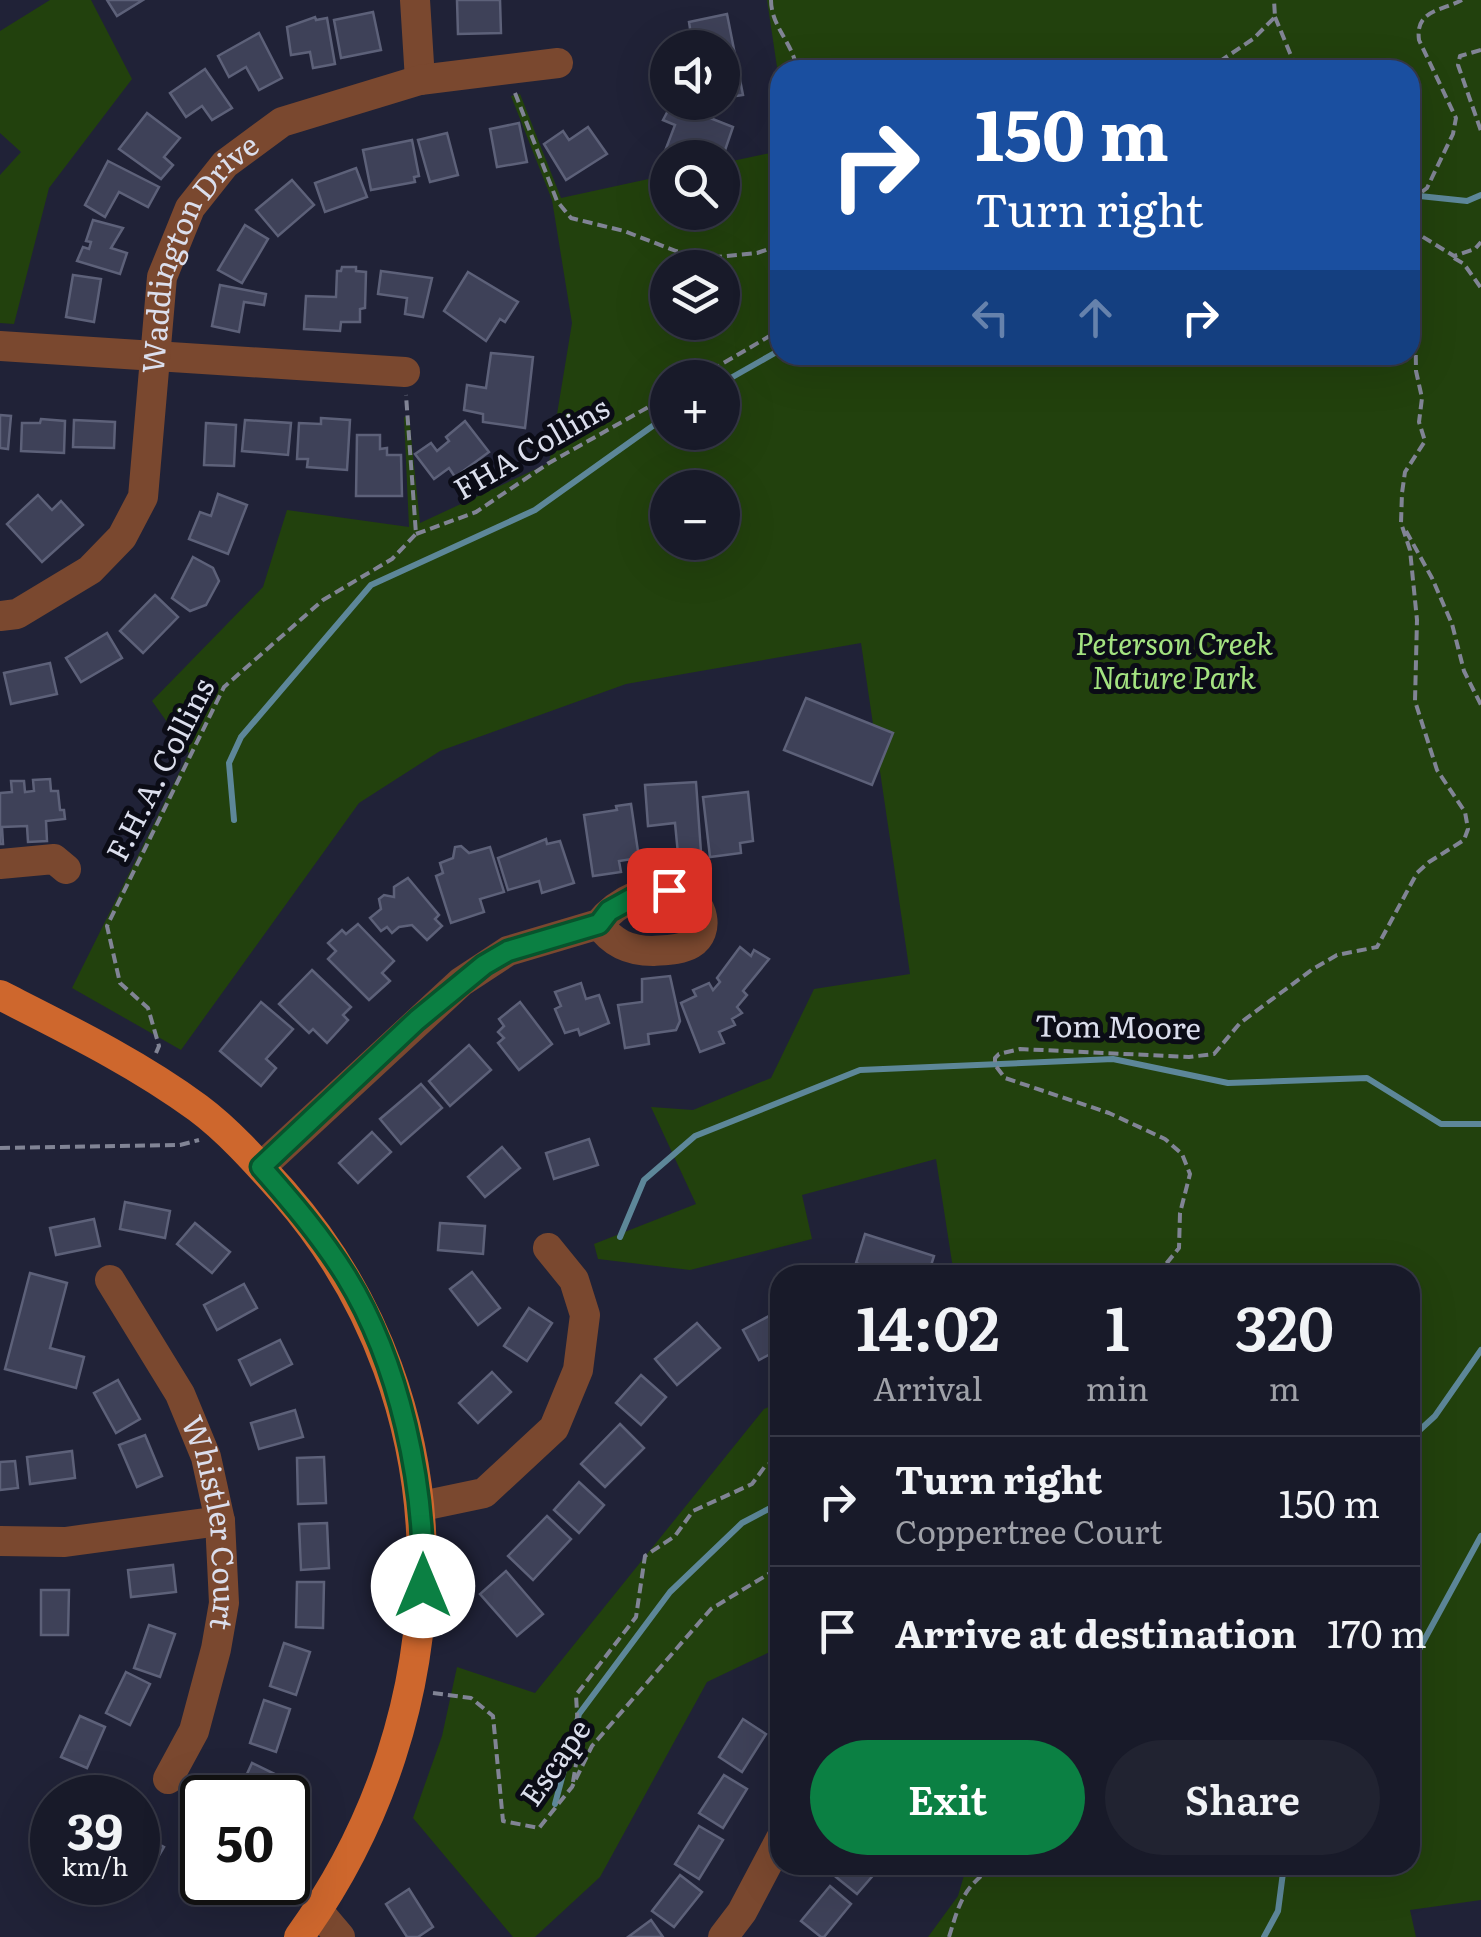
<!DOCTYPE html>
<html lang="en">
<head>
<meta charset="utf-8">
<style>
	body { margin:0; font-family:Literata,serif; background:#212331; color:#f1f3f6; height:100vh; display:flex; flex-direction:column; font-size:38px; white-space:nowrap }
	* { box-sizing:border-box; margin:0 }
	p { font-size:32px; color:#9fa1a8 }
	.icon { flex:none; width:55px; height:55px; fill:none; stroke:currentColor; stroke-width:2; stroke-linecap:round; stroke-linejoin:round }
	.map { position:relative; flex:1; overflow:hidden }
	.panel { position:absolute; left:770px; top:1265px; width:650px; height:610px; display:flex; flex-direction:column; background:#181a29; border-radius:30px; box-shadow:0 10px 40px #0002,0 0 0 2px #363846 }
	.panel>* { flex:none }
	.banner { position:absolute; left:770px; top:60px; width:650px; height:305px; border-radius:30px; box-shadow:0 10px 40px #0002,0 0 0 2px #363846; background:#1a4fa0; color:#fff; overflow:hidden }
	.tools { position:absolute; left:650px; top:30px; display:grid; gap:20px }
	.tools a { display:grid; place-items:center; width:90px; height:90px; border-radius:50%; background:#181a29; box-shadow:0 10px 40px #0002,0 0 0 2px #363846; font-size:50px }
	.speed { position:absolute; left:30px; top:1775px; display:flex; gap:20px; font-size:50px; font-weight:700; text-align:center }
	.speed>* { display:grid; place-content:center; width:130px; height:130px; border-radius:50%; background:#181a29; box-shadow:0 10px 40px #0002,0 0 0 2px #363846; line-height:1 }
	.speed small { font-size:25px; font-weight:400 }
	.speed .limit { border:5px solid #111; border-radius:15px; background:#fff; color:#111 }
	.pin { position:absolute; display:grid; place-items:center; width:85px; height:85px; color:#fff; margin:-42px; border-radius:20px; box-shadow:0 5px 15px #0006 }
	.me { position:absolute; width:110px; margin:-55px; rotate:0deg; stroke-linejoin:round; filter:drop-shadow(0 0 8px #0008) }
	.turn { display:flex; align-items:center; gap:35px; height:210px; padding:0 40px; font-size:45px }
	.turn .icon { width:130px; height:130px; stroke-width:2.5 }
	.turn b { display:block; font-size:70px; line-height:85px }
	.lanes { display:flex; align-items:center; height:95px; padding:0 40px; background:#0003; justify-content:center; gap:50px; direction:ltr }
	.lanes .off { opacity:.35 }
	.eta { display:flex; justify-content:space-evenly; align-items:center; height:170px; text-align:center }
	.eta b { font-size:60px; font-weight:600; line-height:70px }
	.action { display:flex; gap:20px; margin-top:auto; padding:20px 40px }
	.action a { flex:1; height:115px; border-radius:60px; background:#0b8043; color:#fff; font-size:40px; font-weight:600; line-height:115px; text-align:center }
	.action a+a { background:#212331; color:#f1f3f6 }
	ul { padding:0; list-style:none }
	li { display:flex; align-items:center; gap:30px; height:130px; padding:0 40px; border-top:2px solid #363846 }
	li div { flex:1 }
	li b { display:block; font-size:38px }
	li em { font-style:normal }
	.map>svg:first-child { display:block }
	.green { fill:#22410d; fill-rule:evenodd }
	.lines { fill:none; stroke-linecap:round; stroke-linejoin:round }
	.stream { stroke:#5d8799; stroke-width:6 }
	.building { fill:#3e4158; stroke:#5d6179; stroke-width:2.5 }
	.path { stroke:#818495; stroke-width:4; stroke-dasharray:10 5; stroke-linecap:butt }
	.minor { stroke:#7a482f; stroke-width:30 }
	.major { stroke:#ce672d; stroke-width:30 }
	.route-casing { stroke:#07532c; stroke-width:25 }
	.route { stroke:#0b8043; stroke-width:18 }
	.labels { text-anchor:middle; stroke-width:10; stroke-linejoin:round; paint-order:stroke }
	.street-label { font-size:30px; fill:#dbdeec; stroke:#0b0c16 }
	.park-label { font-size:30px; font-style:italic; fill:#a4e381; stroke:#0b0c16 }
</style>
</head>
<body>
<div class="map">
<svg width="1481" height="1937" viewBox="0 0 1481 1937">
	<rect width="100%" height="100%" fill="#202237"/>
	<!-- green -->
	<g class="green">
		<polygon points="50,0 91,0 132,79 49,188 14,324 0,323 0,175 21,152 0,133 0,31"/>
		<path d="M767,0H1481V1900L1410,1910L1416,1937H928L958,1896L967,1865H1410V1275H954L936,1159L802,1195L812,1239L690,1270L598,1259L594,1244L696,1204L651,1107L693,1110L771,1078L814,989L910,974L861,643L626,684L440,751L359,803L181,1050L72,988L189,753L152,701L263,587L287,510L409,527L404,417L409,416L420,523L549,463L572,323L552,200L511,96L520,94L561,198L667,175L668,212H722L723,163L780,151V355H1410V70H780V87ZM668,268H722V322H668ZM668,378H722V432H668ZM668,488H722V542H668Z"/>
		<polygon points="780,1402 780,1647 707,1682 600,1877 535,1937 513,1937 413,1818 442,1736 457,1667 535,1693 764,1409"/>
	</g>
	<g class="lines">
		<!-- stream -->
		<g class="stream">
			<polyline points="1410,195 1467,201 1481,195"/>
			<polyline points="722,383 780,350"/>
			<polyline points="234,820 229,763 241,737 371,585 535,510 668,415"/>
			<polyline points="620,1237 644,1180 695,1136 860,1070 1113,1059 1228,1083 1367,1078 1441,1124 1481,1124"/>
			<polyline points="1410,1439 1435,1416 1481,1350"/>
			<polyline points="1410,1666 1481,1536"/>
			<polyline points="555,1804 579,1714 670,1592 742,1523 780,1503"/>
			<polyline points="1264,1937 1278,1911 1284,1865"/>
		</g>
	</g>
	<!-- building -->
	<g class="building">
		<polygon points="107,0 143,0 117,16"/>
		<polygon points="457,0 500,0 501,33 458,34"/>
		<polygon points="373,12 381,50 341,58 334,20"/>
		<polygon points="727,14 743,95 722,98 722,48 693,48 689,22"/>
		<polygon points="315,17 316,20 327,18 335,64 313,68 310,52 291,55 287,27"/>
		<polygon points="259,33 282,78 259,90 246,67 229,77 218,56"/>
		<polygon points="205,69 232,108 212,120 202,106 186,117 170,93"/>
		<polygon points="672,103 733,127 723,156 700,147 696,158 680,158 665,151 675,125 663,120"/>
		<polygon points="147,113 180,138 164,157 173,165 161,179 119,149"/>
		<polygon points="519,123 527,162 497,167 490,129"/>
		<polygon points="588,127 607,154 566,180 544,144 563,131 569,140"/>
		<polygon points="447,133 458,175 430,182 418,140"/>
		<polygon points="412,140 419,176 414,177 415,182 371,190 363,150"/>
		<polygon points="108,161 159,187 148,207 119,192 105,217 85,205"/>
		<polygon points="356,168 367,197 325,212 315,183"/>
		<polygon points="292,180 314,205 278,236 256,210"/>
		<polygon points="93,220 123,228 111,248 127,253 120,274 77,261 83,247 89,249 91,242 86,241"/>
		<polygon points="245,225 268,239 242,283 218,270"/>
		<polygon points="342,267 356,267 356,271 366,272 365,308 360,309 360,322 341,322 340,331 304,329 306,296 336,297 337,271 341,271"/>
		<polygon points="381,271 432,278 423,317 405,314 407,298 378,294"/>
		<polygon points="468,272 518,302 505,322 500,319 486,341 444,311"/>
		<polygon points="73,275 101,279 94,322 66,317"/>
		<polygon points="220,285 266,294 264,305 244,302 239,332 212,326"/>
		<polygon points="491,353 533,357 525,428 483,422 483,414 464,410 467,385 486,388"/>
		<polygon points="0,415 11,416 8,449 0,448"/>
		<polygon points="321,418 350,420 347,470 307,467 308,459 297,459 299,423 321,424"/>
		<polygon points="41,419 65,421 64,453 21,451 22,423 40,423"/>
		<polygon points="74,420 115,422 114,448 73,447"/>
		<polygon points="245,420 291,423 288,455 242,451"/>
		<polygon points="465,421 489,452 455,477 449,468 434,479 415,454 431,443 437,451 449,441 446,437"/>
		<polygon points="206,423 236,425 234,466 204,465"/>
		<polygon points="357,435 380,435 380,449 387,448 387,455 401,455 402,496 356,496"/>
		<polygon points="218,494 247,505 228,554 189,539 200,512 211,516"/>
		<polygon points="38,495 52,510 61,501 83,525 42,562 7,524"/>
		<polygon points="193,557 213,568 219,581 206,605 190,611 172,598"/>
		<polygon points="155,595 178,617 143,653 120,631"/>
		<polygon points="107,633 122,658 81,682 66,658"/>
		<polygon points="50,663 57,694 11,704 4,673"/>
		<polygon points="806,698 893,733 872,785 784,750"/>
		<polygon points="50,779 51,791 58,791 60,810 64,810 65,819 46,821 47,841 28,842 27,826 2,827 3,844 0,844 0,793 12,792 11,781 24,781 25,792 34,791 33,780"/>
		<polygon points="696,782 701,852 678,854 675,823 648,826 645,785"/>
		<polygon points="748,792 753,841 740,843 741,853 710,857 703,797"/>
		<polygon points="631,804 639,858 619,861 621,872 593,876 584,815 617,810 616,806"/>
		<polygon points="546,839 547,844 560,841 574,883 542,893 539,881 508,890 498,858"/>
		<polygon points="461,846 469,853 490,847 504,892 480,899 484,912 451,923 436,876 443,873 440,863 453,858 455,847"/>
		<polygon points="408,878 439,915 435,919 442,926 427,940 412,925 399,927 392,933 387,927 381,931 370,918 381,909 379,899 384,895 394,897 394,887"/>
		<polygon points="358,924 394,961 382,973 390,981 369,1000 328,959 336,951 328,943 342,930 346,934"/>
		<polygon points="740,947 751,956 754,950 769,959 743,991 747,995 737,1007 742,1013 732,1019 735,1025 719,1032 724,1043 700,1052 681,1003 696,996 693,990 709,983 713,990 720,982 717,978"/>
		<polygon points="312,970 351,1007 343,1015 348,1020 327,1043 313,1029 309,1033 279,1004"/>
		<polygon points="670,976 680,1021 676,1030 648,1034 649,1044 625,1048 618,1005 642,1002 642,979"/>
		<polygon points="581,983 586,999 599,995 609,1023 580,1035 578,1029 565,1033 555,1009 561,1006 555,992"/>
		<polygon points="261,1002 293,1029 266,1059 276,1068 261,1086 220,1051"/>
		<polygon points="520,1002 552,1044 519,1070 498,1043 504,1038 498,1032 504,1026 499,1019"/>
		<polygon points="469,1045 491,1070 450,1106 429,1081"/>
		<polygon points="421,1084 442,1108 401,1144 380,1119"/>
		<polygon points="372,1132 391,1152 358,1183 339,1163"/>
		<polygon points="589,1139 598,1165 554,1179 546,1153"/>
		<polygon points="502,1147 520,1168 485,1197 468,1177"/>
		<polygon points="125,1202 170,1211 165,1238 120,1229"/>
		<polygon points="94,1219 100,1246 56,1255 50,1228"/>
		<polygon points="195,1223 230,1252 212,1273 177,1244"/>
		<polygon points="440,1223 485,1226 483,1254 438,1250"/>
		<polygon points="865,1234 934,1256 928,1275 890,1275 856,1263"/>
		<polygon points="472,1272 500,1308 478,1325 450,1289"/>
		<polygon points="30,1273 67,1283 50,1348 84,1357 76,1388 5,1369"/>
		<polygon points="244,1284 257,1308 217,1330 204,1305"/>
		<polygon points="529,1308 552,1323 527,1361 504,1346"/>
		<polygon points="780,1310 780,1349 759,1360 743,1330"/>
		<polygon points="697,1323 720,1348 677,1385 655,1359"/>
		<polygon points="280,1340 292,1364 251,1385 239,1360"/>
		<polygon points="492,1372 511,1392 478,1423 459,1403"/>
		<polygon points="641,1375 666,1397 641,1425 616,1403"/>
		<polygon points="118,1380 140,1419 116,1433 94,1393"/>
		<polygon points="295,1410 303,1437 259,1449 251,1423"/>
		<polygon points="620,1424 644,1448 605,1487 581,1464"/>
		<polygon points="145,1435 162,1476 137,1487 119,1445"/>
		<polygon points="72,1451 75,1478 30,1484 27,1457"/>
		<polygon points="324,1457 326,1503 298,1504 297,1458"/>
		<polygon points="15,1461 18,1488 0,1490 0,1462"/>
		<polygon points="579,1482 604,1505 579,1533 554,1510"/>
		<polygon points="547,1516 571,1539 533,1580 508,1556"/>
		<polygon points="327,1523 329,1568 301,1570 299,1524"/>
		<polygon points="173,1565 176,1592 131,1597 128,1570"/>
		<polygon points="506,1571 543,1614 517,1636 480,1594"/>
		<polygon points="297,1582 324,1582 323,1628 296,1627"/>
		<polygon points="41,1590 69,1590 68,1635 41,1635"/>
		<polygon points="149,1625 175,1634 160,1677 134,1668"/>
		<polygon points="284,1643 310,1652 296,1695 270,1686"/>
		<polygon points="126,1672 150,1684 130,1725 106,1713"/>
		<polygon points="264,1700 290,1709 276,1752 250,1743"/>
		<polygon points="80,1716 105,1727 87,1768 61,1757"/>
		<polygon points="743,1719 766,1734 742,1772 719,1757"/>
		<polygon points="252,1763 277,1775 266,1798 236,1798"/>
		<polygon points="724,1775 747,1789 723,1828 699,1813"/>
		<polygon points="88,1781 99,1798 66,1798 65,1796"/>
		<polygon points="699,1826 723,1840 699,1879 675,1864"/>
		<polygon points="138,1833 164,1847 150,1871 138,1864"/>
		<polygon points="846,1865 882,1865 857,1894 836,1877"/>
		<polygon points="680,1875 702,1892 674,1927 652,1911"/>
		<polygon points="830,1886 851,1904 824,1937 821,1937 801,1921"/>
		<polygon points="409,1889 433,1927 418,1937 407,1937 386,1904"/>
		<polygon points="651,1920 663,1937 628,1937"/>
	</g>
	<g class="lines">
		<!-- path -->
		<g class="path">
			<path d="M771,0C771,27 794,44 797,70"/>
			<polyline points="1275,17 1297,70"/>
			<polyline points="1481,50 1460,56 1458,65 1481,131"/>
			<polyline points="1207,70 1253,39 1275,17 1274,0"/>
			<polyline points="515,93 557,201 571,218 624,231 676,251 706,258 757,253 780,245"/>
			<path d="M1410,201L1427,188L1453,134L1456,118L1419,40C1415,10 1441,11 1462,0"/>
			<polyline points="1410,229 1454,256 1475,249 1481,242"/>
			<polyline points="1454,258 1464,264 1481,288"/>
			<polyline points="698,378 780,330"/>
			<polyline points="1406,531 1432,578 1452,624 1464,671 1481,705"/>
			<polyline points="416,534 476,512 549,463 668,396"/>
			<polyline points="156,1053 159,1046 148,1008 120,983 107,926 224,687 323,600 392,559 416,534 406,395"/>
			<polyline points="0,1148 180,1145 199,1140"/>
			<polyline points="1157,1275 1179,1248 1180,1213 1190,1174 1182,1154 1165,1139 1109,1113 1005,1078 995,1065 995,1058 999,1054 1020,1049 1189,1057 1214,1054 1240,1023 1313,969 1337,955 1377,947 1417,873 1429,862 1464,840 1468,829 1465,812 1437,770 1415,701 1417,620 1410,550 1401,523 1402,493 1405,472 1425,441 1419,422 1422,398 1416,371 1415,298 1410,287"/>
			<polyline points="433,1693 471,1698 493,1716 503,1821 539,1828 572,1787 592,1746 711,1609 780,1567"/>
			<polyline points="573,1782 579,1746 576,1695 636,1617 645,1556 675,1536 693,1511 752,1484 766,1465 780,1461"/>
			<path d="M949,1937C960,1901 963,1888 995,1865"/>
		</g>
		<!-- minor -->
		<g class="minor">
			<polyline points="415,0 420,80"/>
			<polyline points="0,346 405,372"/>
			<path id="s1" d="M0,616L17,614L90,570L122,537L143,497L162,277L190,208L225,164L282,122L420,80L558,63"/>
			<polyline points="0,864 54,859 66,869"/>
			<path d="M261,1167L461,982L508,951L599,924C616,902 654,881 683,893C703,901 711,932 691,944C681,950 665,950 653,951C629,951 612,943 599,924"/>
			<path id="s2" d="M110,1280L180,1394L206,1457L220,1521L224,1603L216,1649L194,1731L168,1779"/>
			<polyline points="422,1506 484,1493 554,1428 578,1370 585,1315 574,1280 548,1248"/>
			<polyline points="0,1541 65,1542 220,1521"/>
			<polyline points="318,1911 340,1937"/>
			<polyline points="723,1937 742,1912 780,1840"/>
		</g>
		<!-- major -->
		<path class="major" d="M0,995C67,1029 137,1063 198,1108C229,1131 258,1164 284,1193C470,1406 461,1713 299,1937"/>
	</g>
	<g class="lines">
		<!-- route casing -->
		<g class="route-casing">
			<path id="route" d="M423,1586C425,1484 400,1364 346,1276C321,1236 292,1202 261,1167L417,1020L484,965L508,951L599,924L609,911L638,895L669,890"/>
		</g>
		<!-- route -->
		<use href="#route" class="route"/>
	</g>
	<g class="labels">
		<!-- street labels -->
		<g class="street-label">
			<text dy="10" stroke="none"><textPath href="#s1" startOffset="450">Waddington Drive</textPath></text>
			<text transform="translate(532 449) rotate(-30)" y="10">FHA Collins</text>
			<text transform="translate(161 770) rotate(-63)" y="10">F.H.A. Collins</text>
			<text transform="translate(1118 1028) rotate(1)" y="10">Tom Moore</text>
			<text dy="10" stroke="none"><textPath href="#s2" startOffset="268">Whistler Court</textPath></text>
			<text transform="translate(556 1763) rotate(-55)" y="10">Escape</text>
		</g>
		<!-- park labels -->
		<g class="park-label">
			<text x="1174" y="655">Peterson Creek<tspan x="1174" dy="34">Nature Park</tspan></text>
		</g>
	</g>
</svg>
<div class="tools">
<a><svg class="icon" aria-label="sound" viewBox="0 0 24 24"><path d="M4 9h4l5-4v14l-5-4H4zM17 9q2 3 0 6"/></svg></a>
<a><svg class="icon" aria-label="search" viewBox="0 0 24 24"><circle cx="10" cy="10" r="6"/><path d="M15 15l6 6"/></svg></a>
<a><svg class="icon" aria-label="layers" viewBox="0 0 24 24"><path d="M12 4l9 5-9 5-9-5zM3 14l9 5 9-5"/></svg></a>
<a>+</a>
<a>−</a>
</div>
<div class="speed"><div>39<small>km/h</small></div><div class="limit">50</div></div>
<div class="pin" style="left:669px;top:890px;background:#d93025"><svg class="icon" aria-label="arrive" viewBox="0 0 24 24"><path d="M6 21V4h12l-3 4 3 4H6"/></svg></div>
<svg class="me" style="left:423px;top:1586px" viewBox="-20 -20 40 40"><circle r="19" fill="#fff"/><path d="M0-13L10 11 0 6-10 11z" fill="#0b8043"/></svg>
<div class="banner">
<div class="turn"><svg class="icon" aria-label="right" viewBox="0 0 24 24"><path d="M7 20v-9h11M14 6l5 5-5 5"/></svg><div><b>150 m</b>Turn right</div></div>
<div class="lanes"><svg class="icon off" aria-label="left" viewBox="0 0 24 24"><path d="M17 20v-9H6M10 6l-5 5 5 5"/></svg><svg class="icon off" aria-label="ahead" viewBox="0 0 24 24"><path d="M12 20V5M6 11l6-6 6 6"/></svg><svg class="icon" aria-label="right" viewBox="0 0 24 24"><path d="M7 20v-9h11M14 6l5 5-5 5"/></svg></div>
</div>
<section class="panel">
<div class="eta">
<div><b>14:02</b><p>Arrival</p></div>
<div><b>1</b><p>min</p></div>
<div><b>320</b><p>m</p></div>
</div>
<ul>
<li><svg class="icon" aria-label="right" viewBox="0 0 24 24"><path d="M7 20v-9h11M14 6l5 5-5 5"/></svg><div><b>Turn right</b><p>Coppertree Court</p></div><em>150 m</em></li>
<li><svg class="icon" aria-label="arrive" viewBox="0 0 24 24"><path d="M6 21V4h12l-3 4 3 4H6"/></svg><div><b>Arrive at destination</b></div><em>170 m</em></li>
</ul>
<div class="action"><a>Exit</a><a>Share</a></div>
</section>
</div>
</body>
</html>
